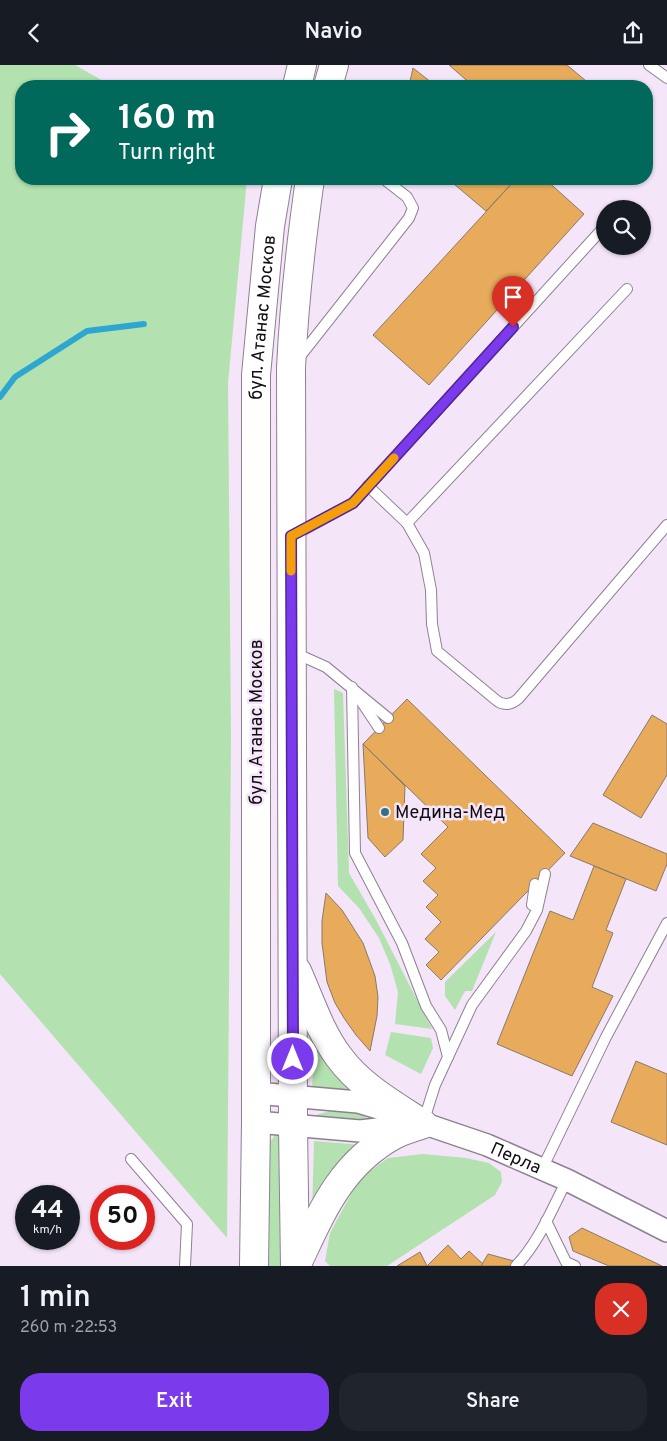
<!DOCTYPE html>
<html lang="en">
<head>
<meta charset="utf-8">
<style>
	body { margin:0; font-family:Overpass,sans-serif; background:#20242c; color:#f1f3f6; height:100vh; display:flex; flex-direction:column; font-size:19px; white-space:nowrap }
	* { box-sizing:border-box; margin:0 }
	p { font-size:16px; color:#9ea1a6 }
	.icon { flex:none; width:28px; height:28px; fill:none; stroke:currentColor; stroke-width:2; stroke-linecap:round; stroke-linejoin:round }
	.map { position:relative; height:1201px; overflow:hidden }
	.drawer { display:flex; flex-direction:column; background:#171b24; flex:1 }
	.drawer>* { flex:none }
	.top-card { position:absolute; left:15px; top:15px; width:638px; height:105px; border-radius:20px; box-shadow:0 1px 4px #0004; background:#00695c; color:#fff; overflow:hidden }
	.tools { position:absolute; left:596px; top:135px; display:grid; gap:10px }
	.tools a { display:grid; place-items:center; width:55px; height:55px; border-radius:50%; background:#171b24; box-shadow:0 1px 4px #0004; font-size:25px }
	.speed { position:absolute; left:15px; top:1120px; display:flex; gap:10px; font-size:25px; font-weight:700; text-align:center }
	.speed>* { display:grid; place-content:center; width:65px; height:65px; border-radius:50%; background:#171b24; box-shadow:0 1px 4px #0004; line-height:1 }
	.speed small { font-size:12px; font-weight:400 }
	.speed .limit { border:8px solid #d22; background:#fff; color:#111 }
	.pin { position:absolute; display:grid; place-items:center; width:42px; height:42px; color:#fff; margin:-51px -21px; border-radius:50% 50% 50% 0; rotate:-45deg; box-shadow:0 0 5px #0007 }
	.pin .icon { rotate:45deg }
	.me { position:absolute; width:55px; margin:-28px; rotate:0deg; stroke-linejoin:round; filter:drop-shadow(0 0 4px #0008) }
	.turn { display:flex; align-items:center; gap:18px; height:105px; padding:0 20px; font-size:22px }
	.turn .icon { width:65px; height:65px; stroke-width:2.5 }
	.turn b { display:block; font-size:35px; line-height:42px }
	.round { display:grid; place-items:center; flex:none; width:52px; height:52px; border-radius:20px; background:#20242c }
	.overview { display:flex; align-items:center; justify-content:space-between; height:85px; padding:0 20px }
	h1 { font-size:30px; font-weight:600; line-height:38px }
	.button { display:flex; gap:10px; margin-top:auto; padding:10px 20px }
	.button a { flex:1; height:58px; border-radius:20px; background:#7c3aed; color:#fff; font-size:20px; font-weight:600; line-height:58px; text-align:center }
	.button a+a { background:#20242c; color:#f1f3f6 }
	header { display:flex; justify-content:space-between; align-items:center; height:65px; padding:0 20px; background:#171b24; font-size:22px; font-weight:600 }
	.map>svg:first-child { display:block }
	.green { fill:#b3e1af }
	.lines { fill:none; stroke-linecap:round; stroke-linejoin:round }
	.stream { stroke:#2ea6d2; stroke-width:6 }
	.building { fill:#e7ab5b; stroke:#887a69 }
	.lane-casing { stroke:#8e8092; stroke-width:12 }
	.street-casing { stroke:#8e8092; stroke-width:24 }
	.secondary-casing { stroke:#8e8092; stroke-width:30 }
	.lane { stroke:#fff; stroke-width:10 }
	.street { stroke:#fff; stroke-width:21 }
	.secondary { stroke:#fff; stroke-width:28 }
	.route-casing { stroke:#51269a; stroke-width:12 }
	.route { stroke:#7c3aed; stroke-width:9 }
	.slow { stroke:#f59e0b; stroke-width:9 }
	.poi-dot { fill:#2f7383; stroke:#f4e5f9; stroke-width:2 }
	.labels { text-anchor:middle; stroke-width:5; stroke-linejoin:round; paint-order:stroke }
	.street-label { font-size:18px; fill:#110c13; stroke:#f4e5f9 }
	.poi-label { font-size:18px; fill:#110c13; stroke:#f4e5f9; text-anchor:start }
</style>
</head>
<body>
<header><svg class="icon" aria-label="back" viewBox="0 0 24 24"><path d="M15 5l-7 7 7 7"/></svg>Navio<svg class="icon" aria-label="share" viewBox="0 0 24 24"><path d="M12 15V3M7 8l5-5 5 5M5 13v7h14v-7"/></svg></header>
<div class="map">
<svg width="667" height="1201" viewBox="0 0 667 1201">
	<rect width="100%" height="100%" fill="#f4e5f9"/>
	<!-- green -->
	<g class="green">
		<polygon points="0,0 75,0 112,21 21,21 21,114 247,114 228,318 231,672 227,1173 0,909"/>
		<polygon points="334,624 343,628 349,808 376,855 432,964 395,959 398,927 390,899 379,873 359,843 338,821"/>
		<polygon points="496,867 472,926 465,926 455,945 445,931 445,917"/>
		<polygon points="391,967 431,973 433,983 421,1009 385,990"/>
		<polygon points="315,970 362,1026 312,1023"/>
		<path d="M330,1046L357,1047L368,1054C349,1061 334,1060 316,1050Z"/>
		<polygon points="283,1059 295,1201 254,1201 268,1080"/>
		<polygon points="314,1076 362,1080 312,1148"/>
		<polygon points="423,1089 466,1093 489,1098 501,1107 502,1117 495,1130 387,1201 330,1201 325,1196 330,1168 356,1120 370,1106 388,1093"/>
	</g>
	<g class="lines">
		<!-- stream -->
		<polyline class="stream" points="0,332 15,312 87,266 144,259"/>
	</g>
	<!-- building -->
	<g class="building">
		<polygon points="449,0 567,0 592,21 473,21"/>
		<polygon points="413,3 436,21 409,21"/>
		<polygon points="448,114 516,114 486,146"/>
		<polygon points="516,114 545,114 584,149 429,320 373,270"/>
		<polygon points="407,634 565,788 441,915 426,900 439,887 425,874 441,857 426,842 438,830 423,816 436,803 421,789 448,762 363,679"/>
		<polygon points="652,650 667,659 667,710 641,753 603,730"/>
		<polygon points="363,679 405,721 403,775 385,792 368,773"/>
		<polygon points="593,758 667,789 667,799 656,826 570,791"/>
		<polygon points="594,801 626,814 606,865 613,868 592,922 613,931 572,1011 497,979 550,846 573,855"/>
		<polygon points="326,828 342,845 363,878 375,911 378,932 377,951 370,986 356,970 344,953 335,938 327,917 322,878 322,856"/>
		<polygon points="636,996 667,1009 667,1080 611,1057"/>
		<polygon points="582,1163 662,1201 609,1201 573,1186 569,1172"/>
		<polygon points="448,1180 461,1194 469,1186 483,1199 481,1201 397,1201 420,1187 427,1201"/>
		<polygon points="488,1189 525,1199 523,1201 481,1201"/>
	</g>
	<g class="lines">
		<!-- lane casing -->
		<g class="lane-casing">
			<g id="lane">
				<polyline points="649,0 667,13"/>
				<polyline points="298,294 409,153 413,143 407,132 384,114"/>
				<path d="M368,421L407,458L424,488L431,525L432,559L437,586L496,635C503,641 511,640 518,634L667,460"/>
				<polyline points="407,458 627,224"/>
				<polyline points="294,470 353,438 605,161"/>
				<polyline points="295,588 326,602 388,653"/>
				<polyline points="352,622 355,788 402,878 426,941 441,965 448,992 435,1020 423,1058"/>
				<polyline points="359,633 379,663"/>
				<polyline points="532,840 535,819"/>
				<polyline points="448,992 472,940 526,866 537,845 545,809"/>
				<polyline points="131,1094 187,1159 185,1201"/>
				<polyline points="542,1104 606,972 667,858"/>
				<polyline points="546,1156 566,1197 575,1201"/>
				<path d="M516,1201C539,1177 552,1144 567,1115"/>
			</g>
		</g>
		<!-- street casing -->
		<g class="street-casing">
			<g id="street">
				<path id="s1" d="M256,1028L358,1037L378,1043L487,1080L567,1115L667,1166"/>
				<polyline points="256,1057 360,1066 405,1061"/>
			</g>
		</g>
		<!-- secondary casing -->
		<g class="secondary-casing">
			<g id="secondary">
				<polyline points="297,21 302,0"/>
				<polyline points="328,21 334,0"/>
				<path d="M297,906C310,935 320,967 339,992C360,1021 394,1040 423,1059"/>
				<path d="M298,1197C322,1146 341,1099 394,1070C403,1065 413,1063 423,1059"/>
				<path id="s2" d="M254,1201L256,1057V310L270,161L278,114"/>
				<path d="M295,1201L293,1060L291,303C294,239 301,177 310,114"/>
			</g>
		</g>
		<!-- lane -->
		<use href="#lane" class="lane"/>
		<!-- street -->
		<use href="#street" class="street"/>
		<!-- secondary -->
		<use href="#secondary" class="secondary"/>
	</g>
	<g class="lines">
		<!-- route casing -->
		<g class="route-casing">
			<polyline id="route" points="293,994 291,471 353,438 513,262"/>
		</g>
		<!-- route -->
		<use href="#route" class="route"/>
		<!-- slow -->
		<polyline class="slow" points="291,506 291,471 353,438 394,393"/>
	</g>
	<!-- markers -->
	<circle class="poi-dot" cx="385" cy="747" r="5"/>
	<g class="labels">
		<!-- street labels -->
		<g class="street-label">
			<text dy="6" stroke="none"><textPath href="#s2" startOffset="949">бул. Атанас Москов</textPath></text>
			<text transform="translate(256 657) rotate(-90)" y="6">бул. Атанас Москов</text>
			<text dy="6" stroke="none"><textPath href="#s1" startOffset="270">Перла</textPath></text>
		</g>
		<!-- poi labels -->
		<g class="poi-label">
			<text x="395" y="753">Медина-Мед</text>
		</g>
	</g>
</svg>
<div class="tools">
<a><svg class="icon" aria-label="search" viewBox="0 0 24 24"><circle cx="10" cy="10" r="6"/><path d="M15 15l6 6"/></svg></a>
</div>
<div class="speed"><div>44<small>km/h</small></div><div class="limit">50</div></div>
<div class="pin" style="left:513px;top:262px;background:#d93025"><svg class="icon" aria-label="arrive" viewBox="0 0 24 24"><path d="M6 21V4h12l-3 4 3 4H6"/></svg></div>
<svg class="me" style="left:293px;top:994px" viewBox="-20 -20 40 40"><circle r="17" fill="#7c3aed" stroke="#fff" stroke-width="3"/><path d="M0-11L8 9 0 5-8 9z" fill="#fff"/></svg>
<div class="top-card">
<div class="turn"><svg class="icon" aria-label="right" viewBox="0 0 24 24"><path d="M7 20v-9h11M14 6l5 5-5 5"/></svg><div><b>160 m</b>Turn right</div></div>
</div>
</div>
<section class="drawer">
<div class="overview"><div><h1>1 min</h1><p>260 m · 22:53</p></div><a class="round" style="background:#d93025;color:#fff"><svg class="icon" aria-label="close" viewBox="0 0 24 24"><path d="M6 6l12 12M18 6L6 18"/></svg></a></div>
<div class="button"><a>Exit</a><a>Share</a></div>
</section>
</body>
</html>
